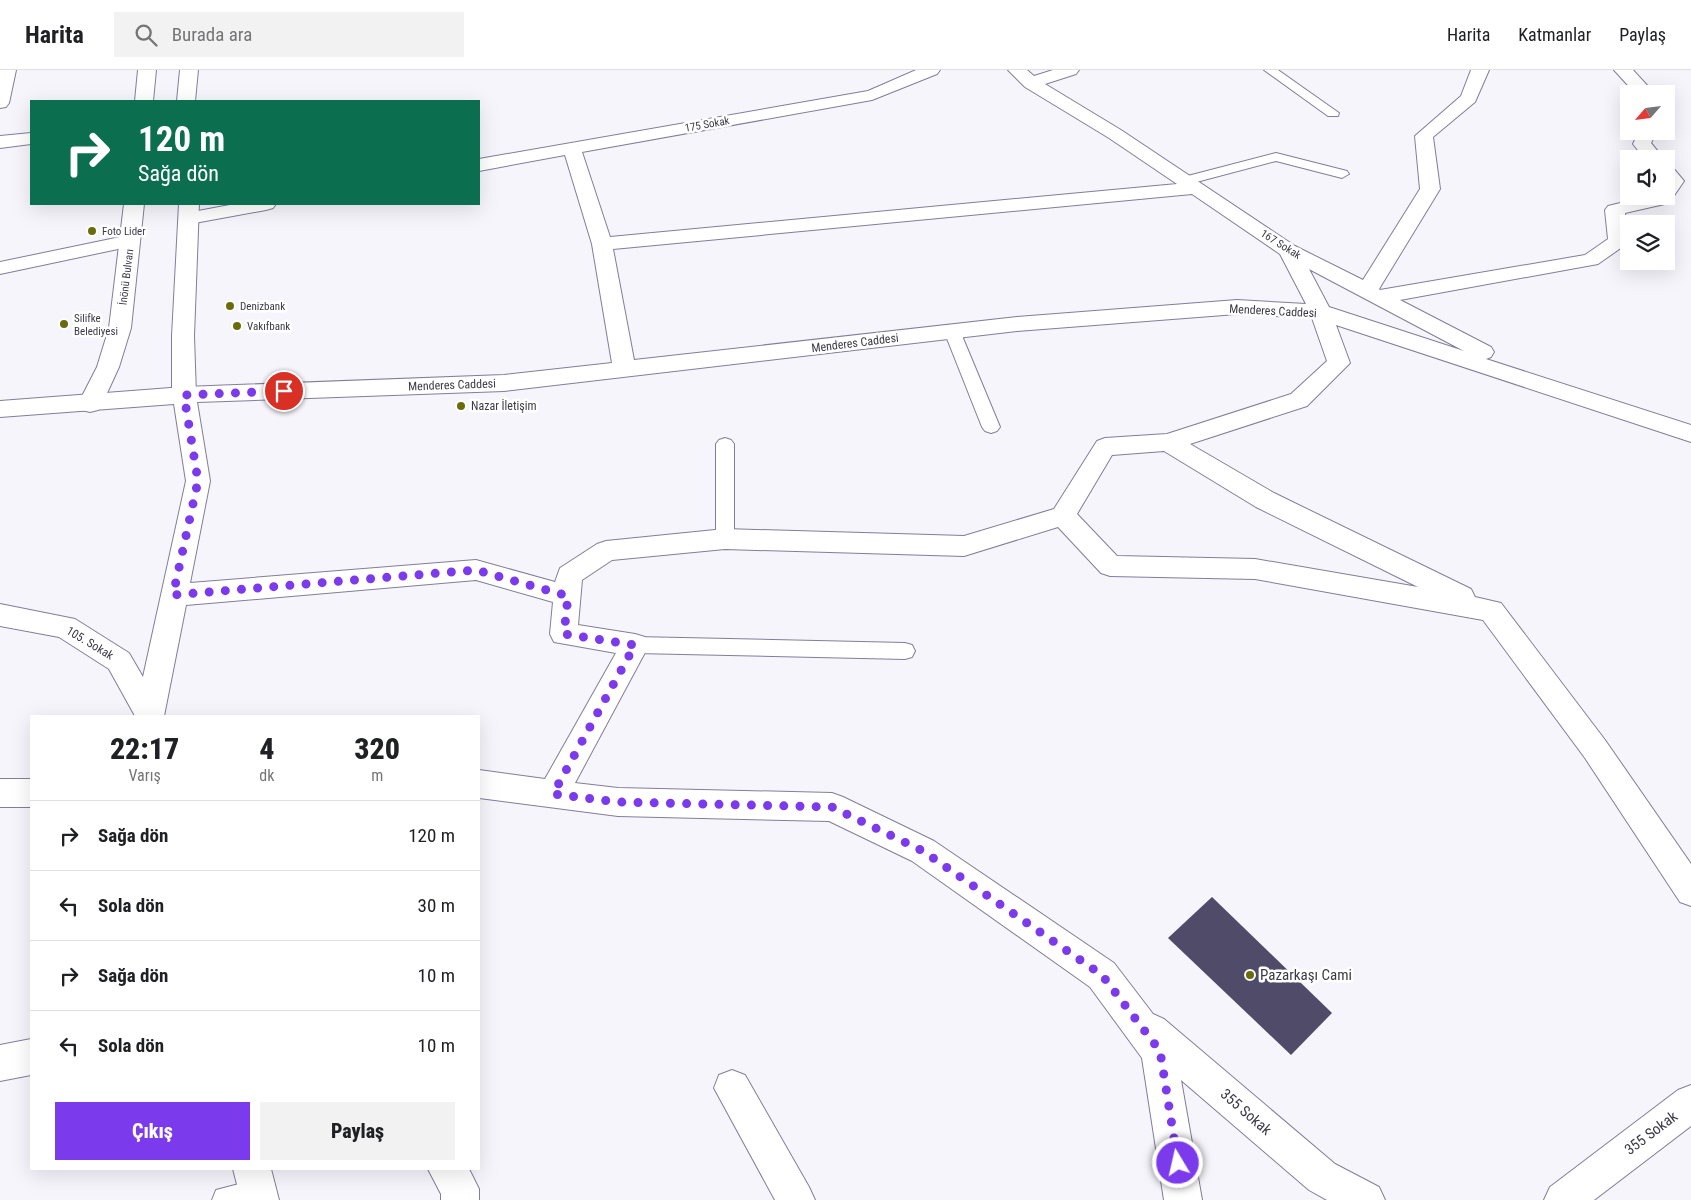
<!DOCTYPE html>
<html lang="tr">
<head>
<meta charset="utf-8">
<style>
	body { margin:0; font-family:"Roboto Condensed",sans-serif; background:#f2f2f2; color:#202124; height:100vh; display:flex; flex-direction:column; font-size:19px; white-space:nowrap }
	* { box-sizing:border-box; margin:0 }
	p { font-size:16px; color:#757577 }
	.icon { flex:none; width:28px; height:28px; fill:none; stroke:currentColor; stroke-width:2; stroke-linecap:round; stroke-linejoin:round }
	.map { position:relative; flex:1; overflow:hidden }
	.sheet { position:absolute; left:30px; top:645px; width:450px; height:455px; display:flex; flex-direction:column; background:#fff; border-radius:0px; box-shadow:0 5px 20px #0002 }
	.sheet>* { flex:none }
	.top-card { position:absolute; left:30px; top:30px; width:450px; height:105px; border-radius:0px; box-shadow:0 5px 20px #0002; background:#0b6e4f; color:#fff; overflow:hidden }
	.needle { width:32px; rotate:242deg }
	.buttons { position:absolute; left:1620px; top:15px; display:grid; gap:10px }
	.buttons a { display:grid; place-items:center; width:55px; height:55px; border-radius:0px; background:#fff; box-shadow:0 5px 20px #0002; font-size:25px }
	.pin { position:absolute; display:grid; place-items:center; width:42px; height:42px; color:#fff; margin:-21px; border:2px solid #fff; border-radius:50%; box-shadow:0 1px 5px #0007 }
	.me { position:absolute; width:55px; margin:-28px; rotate:351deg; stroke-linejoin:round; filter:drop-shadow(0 0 4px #0008) }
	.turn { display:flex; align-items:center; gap:18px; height:105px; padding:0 25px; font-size:22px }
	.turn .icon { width:65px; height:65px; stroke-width:2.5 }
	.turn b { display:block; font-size:35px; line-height:42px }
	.eta { display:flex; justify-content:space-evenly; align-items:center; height:85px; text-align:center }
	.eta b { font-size:30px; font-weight:800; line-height:35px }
	.button { display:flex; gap:10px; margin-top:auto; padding:10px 25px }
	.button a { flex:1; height:58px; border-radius:0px; background:#7c3aed; color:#fff; font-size:20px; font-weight:800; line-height:58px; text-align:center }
	.button a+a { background:#f2f2f2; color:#202124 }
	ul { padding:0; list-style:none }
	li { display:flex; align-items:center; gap:15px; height:70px; padding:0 25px; border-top:1px solid #e0e0e0 }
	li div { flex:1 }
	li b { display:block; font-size:19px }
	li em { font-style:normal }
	header { display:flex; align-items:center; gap:30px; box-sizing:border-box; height:70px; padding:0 25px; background:#fff; border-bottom:1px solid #e0e0e0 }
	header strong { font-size:24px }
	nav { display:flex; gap:28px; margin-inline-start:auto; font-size:18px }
	.search { width:350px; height:45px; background:#f2f2f2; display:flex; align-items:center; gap:12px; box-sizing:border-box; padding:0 18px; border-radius:0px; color:#757577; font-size:19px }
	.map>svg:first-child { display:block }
	.building { fill:#4f4b68 }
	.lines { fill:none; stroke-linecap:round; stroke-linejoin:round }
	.lane-casing { stroke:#817e99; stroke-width:2 }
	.street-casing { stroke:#817e99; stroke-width:2 }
	.primary-casing { stroke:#817e99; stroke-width:2 }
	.lane { fill:#fff; fill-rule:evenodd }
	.street { fill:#fff; fill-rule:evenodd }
	.primary { fill:#fff; fill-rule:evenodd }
	.route { stroke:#7c3aed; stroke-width:9; stroke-dasharray:0 16.2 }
	.poi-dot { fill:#6a6b0a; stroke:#fff; stroke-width:2 }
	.labels { text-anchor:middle; stroke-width:5; stroke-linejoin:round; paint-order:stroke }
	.far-street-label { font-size:11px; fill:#3b3a46; stroke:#fff }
	.far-poi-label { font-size:11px; fill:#3b3a46; stroke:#fff; text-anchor:start }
	.street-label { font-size:12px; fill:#3b3a46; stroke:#fff }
	.poi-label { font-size:12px; fill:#3b3a46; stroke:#fff; text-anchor:start }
	.near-poi-label { font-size:15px; fill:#3b3a46; stroke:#fff; text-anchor:start }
	.near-street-label { font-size:15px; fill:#3b3a46; stroke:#fff }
</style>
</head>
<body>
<header>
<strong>Harita</strong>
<div class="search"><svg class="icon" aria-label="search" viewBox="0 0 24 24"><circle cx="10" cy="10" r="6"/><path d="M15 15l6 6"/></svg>Burada ara</div>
<nav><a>Harita</a><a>Katmanlar</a><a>Paylaş</a></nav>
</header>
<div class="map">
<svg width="1691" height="1130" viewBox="0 0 1691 1130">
	<rect width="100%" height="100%" fill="#f6f5fb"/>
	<!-- building -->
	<polygon class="building" points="1212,827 1332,943 1291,985 1168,868"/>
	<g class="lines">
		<!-- lane casing -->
		<g class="lane-casing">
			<g id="lane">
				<polygon points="1264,0 1278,0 1339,43 1338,46 1328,46"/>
				<polygon points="1276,83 1347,101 1349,104 1342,108 1276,91 1185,115 1178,111 1180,108"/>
				<polygon points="952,256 958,257 960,261 1000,357 997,361 991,363 985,361 982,357 944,261 946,257"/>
				<polygon points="725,368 731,370 734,374 734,469 732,474 725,476 718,474 716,469 716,374 719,370"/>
				<polygon points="635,567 905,573 912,575 915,581 912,587 905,589 635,583 628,581 625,575 628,569"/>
				<polygon points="258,1109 268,1113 272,1123 269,1130 212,1130 216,1120"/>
			</g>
		</g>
		<!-- street casing -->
		<g class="street-casing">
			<g id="street">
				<polygon points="0,0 16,0 9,33 6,37 0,38"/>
				<path d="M916,0H940L937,4L872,30L582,82L610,167L1177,114L1109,68L1025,17L1008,0H1027L1034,6L1053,0H1079L1076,4L1045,14L1121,60L1295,176L1363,210L1420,119L1415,66L1461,26L1471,0H1489L1475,32L1433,67L1440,119L1379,219L1380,220L1585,185L1608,169L1605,140L1608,136L1649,126H1666V96L1673,98L1684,111L1669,133L1625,143L1628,171L1625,175L1598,194L1400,230L1491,277L1494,282L1491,287L1486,289L1691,355V372L1336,255L1350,293L1307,336L1190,374L1274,423L1471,519L1475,527L1501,533L1605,670L1691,794V836L1680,832L1585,688L1483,550L1255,509L1110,506L1101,503L1058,457L964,486L725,479L612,490L582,510L578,555L635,564L645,567L649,575L575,713L618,718L832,723L843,727L934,771L1114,893L1153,944L1164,949L1335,1094L1379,1117L1385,1130H1327L1309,1120L1181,1010L1202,1130H1164L1142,988L1090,917L912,791L829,751L618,746L479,728V700L545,709L616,583L554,572L550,564L553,532L476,510L186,535L164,646H135L109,599L59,567L0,556V534L75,549L129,583L143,607L186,411L174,334L0,347V331L184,317L504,305L612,293L592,174L565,85L479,101V89L868,21ZM1192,124L1280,184L1306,234L1237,230L1017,247L634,290L613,179ZM1309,199L1464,281L1329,237ZM1237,244L1312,248L1327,291L1291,324L1167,364L1105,368L1097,371L1054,439L964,466L725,459L606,471L597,474L560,498L555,512L476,490L190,513L210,411L197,332L504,321L1017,261ZM1164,381L1256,437L1418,517L1255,489L1117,486L1077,444L1112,385Z"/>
				<polygon points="1614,0 1633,0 1655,24 1636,24"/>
				<polygon points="1639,61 1657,61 1651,73 1664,89 1645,89 1633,74"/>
				<polygon points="31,63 31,74 0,78 0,66"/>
				<polygon points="235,134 276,134 273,138 266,140 189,154 182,152 179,148 182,144"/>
				<polygon points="130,165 137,167 140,171 137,175 0,204 0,192"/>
				<rect x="0" y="709" width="31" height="28"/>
				<polygon points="31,969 31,1005 0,1011 0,975"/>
				<polygon points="732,1000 745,1005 809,1117 815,1130 775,1130 714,1018 719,1005"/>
				<polygon points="1691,1015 1691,1056 1594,1130 1544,1130 1550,1117 1678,1020"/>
				<polygon points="233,1099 271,1099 279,1130 241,1130"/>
				<polygon points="428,1099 469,1099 479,1119 479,1130 441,1130 441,1124"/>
			</g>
		</g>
		<!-- primary casing -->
		<g class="primary-casing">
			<g id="primary">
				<polygon points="138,0 156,0 153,31 135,31"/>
				<polygon points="180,0 198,0 195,31 177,31"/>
				<polygon points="124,134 144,134 131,258 119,297 102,334 98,340 90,342 82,340 78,334 97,297 109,258"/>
				<polygon points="179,134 199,134 194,266 196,325 192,331 184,333 176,331 172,325 172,266"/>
			</g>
		</g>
		<!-- lane -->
		<use href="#lane" class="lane"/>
		<!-- street -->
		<use href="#street" class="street"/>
		<!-- primary -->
		<use href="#primary" class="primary"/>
	</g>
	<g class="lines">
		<!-- route -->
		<polyline class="route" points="284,321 184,325 198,411 173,525 476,500 568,526 564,564 635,575 553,724 618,732 832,737 923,781 1102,905 1160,981 1178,1093"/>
	</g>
	<!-- markers -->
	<g class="poi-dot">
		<circle cx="92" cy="161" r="5"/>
		<circle cx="230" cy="236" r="5"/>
		<circle cx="64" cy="254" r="5"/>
		<circle cx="237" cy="256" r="5"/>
		<circle cx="461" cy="336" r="5"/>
		<circle cx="1250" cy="905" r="5"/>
	</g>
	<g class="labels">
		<!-- far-street labels -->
		<g class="far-street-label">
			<text transform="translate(707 54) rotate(-10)" y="4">175 Sokak</text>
			<text transform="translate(1281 174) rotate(32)" y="4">167 Sokak</text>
			<text transform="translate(126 207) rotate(-83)" y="4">İnönü Bulvarı</text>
		</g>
		<!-- far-poi labels -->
		<g class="far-poi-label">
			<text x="102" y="165">Foto Lider</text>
			<text x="240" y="240">Denizbank</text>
			<text x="74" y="252">Silifke<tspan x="74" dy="13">Belediyesi</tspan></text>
			<text x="247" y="260">Vakıfbank</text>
		</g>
		<!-- street labels -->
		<g class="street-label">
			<text transform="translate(1273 241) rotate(3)" y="4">Menderes Caddesi</text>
			<text transform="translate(855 273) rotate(-7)" y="4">Menderes Caddesi</text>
			<text transform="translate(452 315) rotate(-2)" y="4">Menderes Caddesi</text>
			<text transform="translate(90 573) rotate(31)" y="4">105. Sokak</text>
		</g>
		<!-- poi labels -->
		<g class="poi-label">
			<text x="471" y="340">Nazar İletişim</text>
		</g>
		<!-- near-poi labels -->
		<g class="near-poi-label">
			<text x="1260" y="910">Pazarkaşı Cami</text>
		</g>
		<!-- near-street labels -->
		<g class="near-street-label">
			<text transform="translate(1246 1042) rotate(41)" y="5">355 Sokak</text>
			<text transform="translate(1651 1063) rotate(-37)" y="5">355 Sokak</text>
		</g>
	</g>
</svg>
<div class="buttons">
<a><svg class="needle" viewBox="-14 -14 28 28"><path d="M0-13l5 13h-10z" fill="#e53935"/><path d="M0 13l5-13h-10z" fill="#757577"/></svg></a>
<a><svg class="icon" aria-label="sound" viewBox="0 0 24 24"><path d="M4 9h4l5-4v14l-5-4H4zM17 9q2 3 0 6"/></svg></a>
<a><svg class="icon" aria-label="layers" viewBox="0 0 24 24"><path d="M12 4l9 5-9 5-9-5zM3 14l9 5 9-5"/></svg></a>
</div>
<div class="pin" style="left:284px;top:321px;background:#d93025"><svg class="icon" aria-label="arrive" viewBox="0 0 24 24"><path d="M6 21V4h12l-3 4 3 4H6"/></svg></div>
<svg class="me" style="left:1178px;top:1093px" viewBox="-20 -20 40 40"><circle r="17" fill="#7c3aed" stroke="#fff" stroke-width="3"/><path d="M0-11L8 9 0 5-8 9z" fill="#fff"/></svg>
<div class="top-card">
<div class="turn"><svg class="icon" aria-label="right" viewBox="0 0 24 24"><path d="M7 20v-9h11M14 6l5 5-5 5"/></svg><div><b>120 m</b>Sağa dön</div></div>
</div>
<section class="sheet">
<div class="eta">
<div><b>22:17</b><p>Varış</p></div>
<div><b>4</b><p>dk</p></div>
<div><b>320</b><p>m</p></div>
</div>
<ul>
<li><svg class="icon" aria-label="right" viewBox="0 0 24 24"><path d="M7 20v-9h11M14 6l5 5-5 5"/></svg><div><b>Sağa dön</b></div><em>120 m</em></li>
<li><svg class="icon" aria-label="left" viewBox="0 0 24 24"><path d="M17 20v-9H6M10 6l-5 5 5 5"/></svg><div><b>Sola dön</b></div><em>30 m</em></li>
<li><svg class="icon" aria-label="right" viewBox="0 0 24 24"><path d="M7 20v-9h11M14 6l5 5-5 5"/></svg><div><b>Sağa dön</b></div><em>10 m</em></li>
<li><svg class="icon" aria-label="left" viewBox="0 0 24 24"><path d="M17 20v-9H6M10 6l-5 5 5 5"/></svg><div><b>Sola dön</b></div><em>10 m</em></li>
</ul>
<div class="button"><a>Çıkış</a><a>Paylaş</a></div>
</section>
</div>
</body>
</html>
